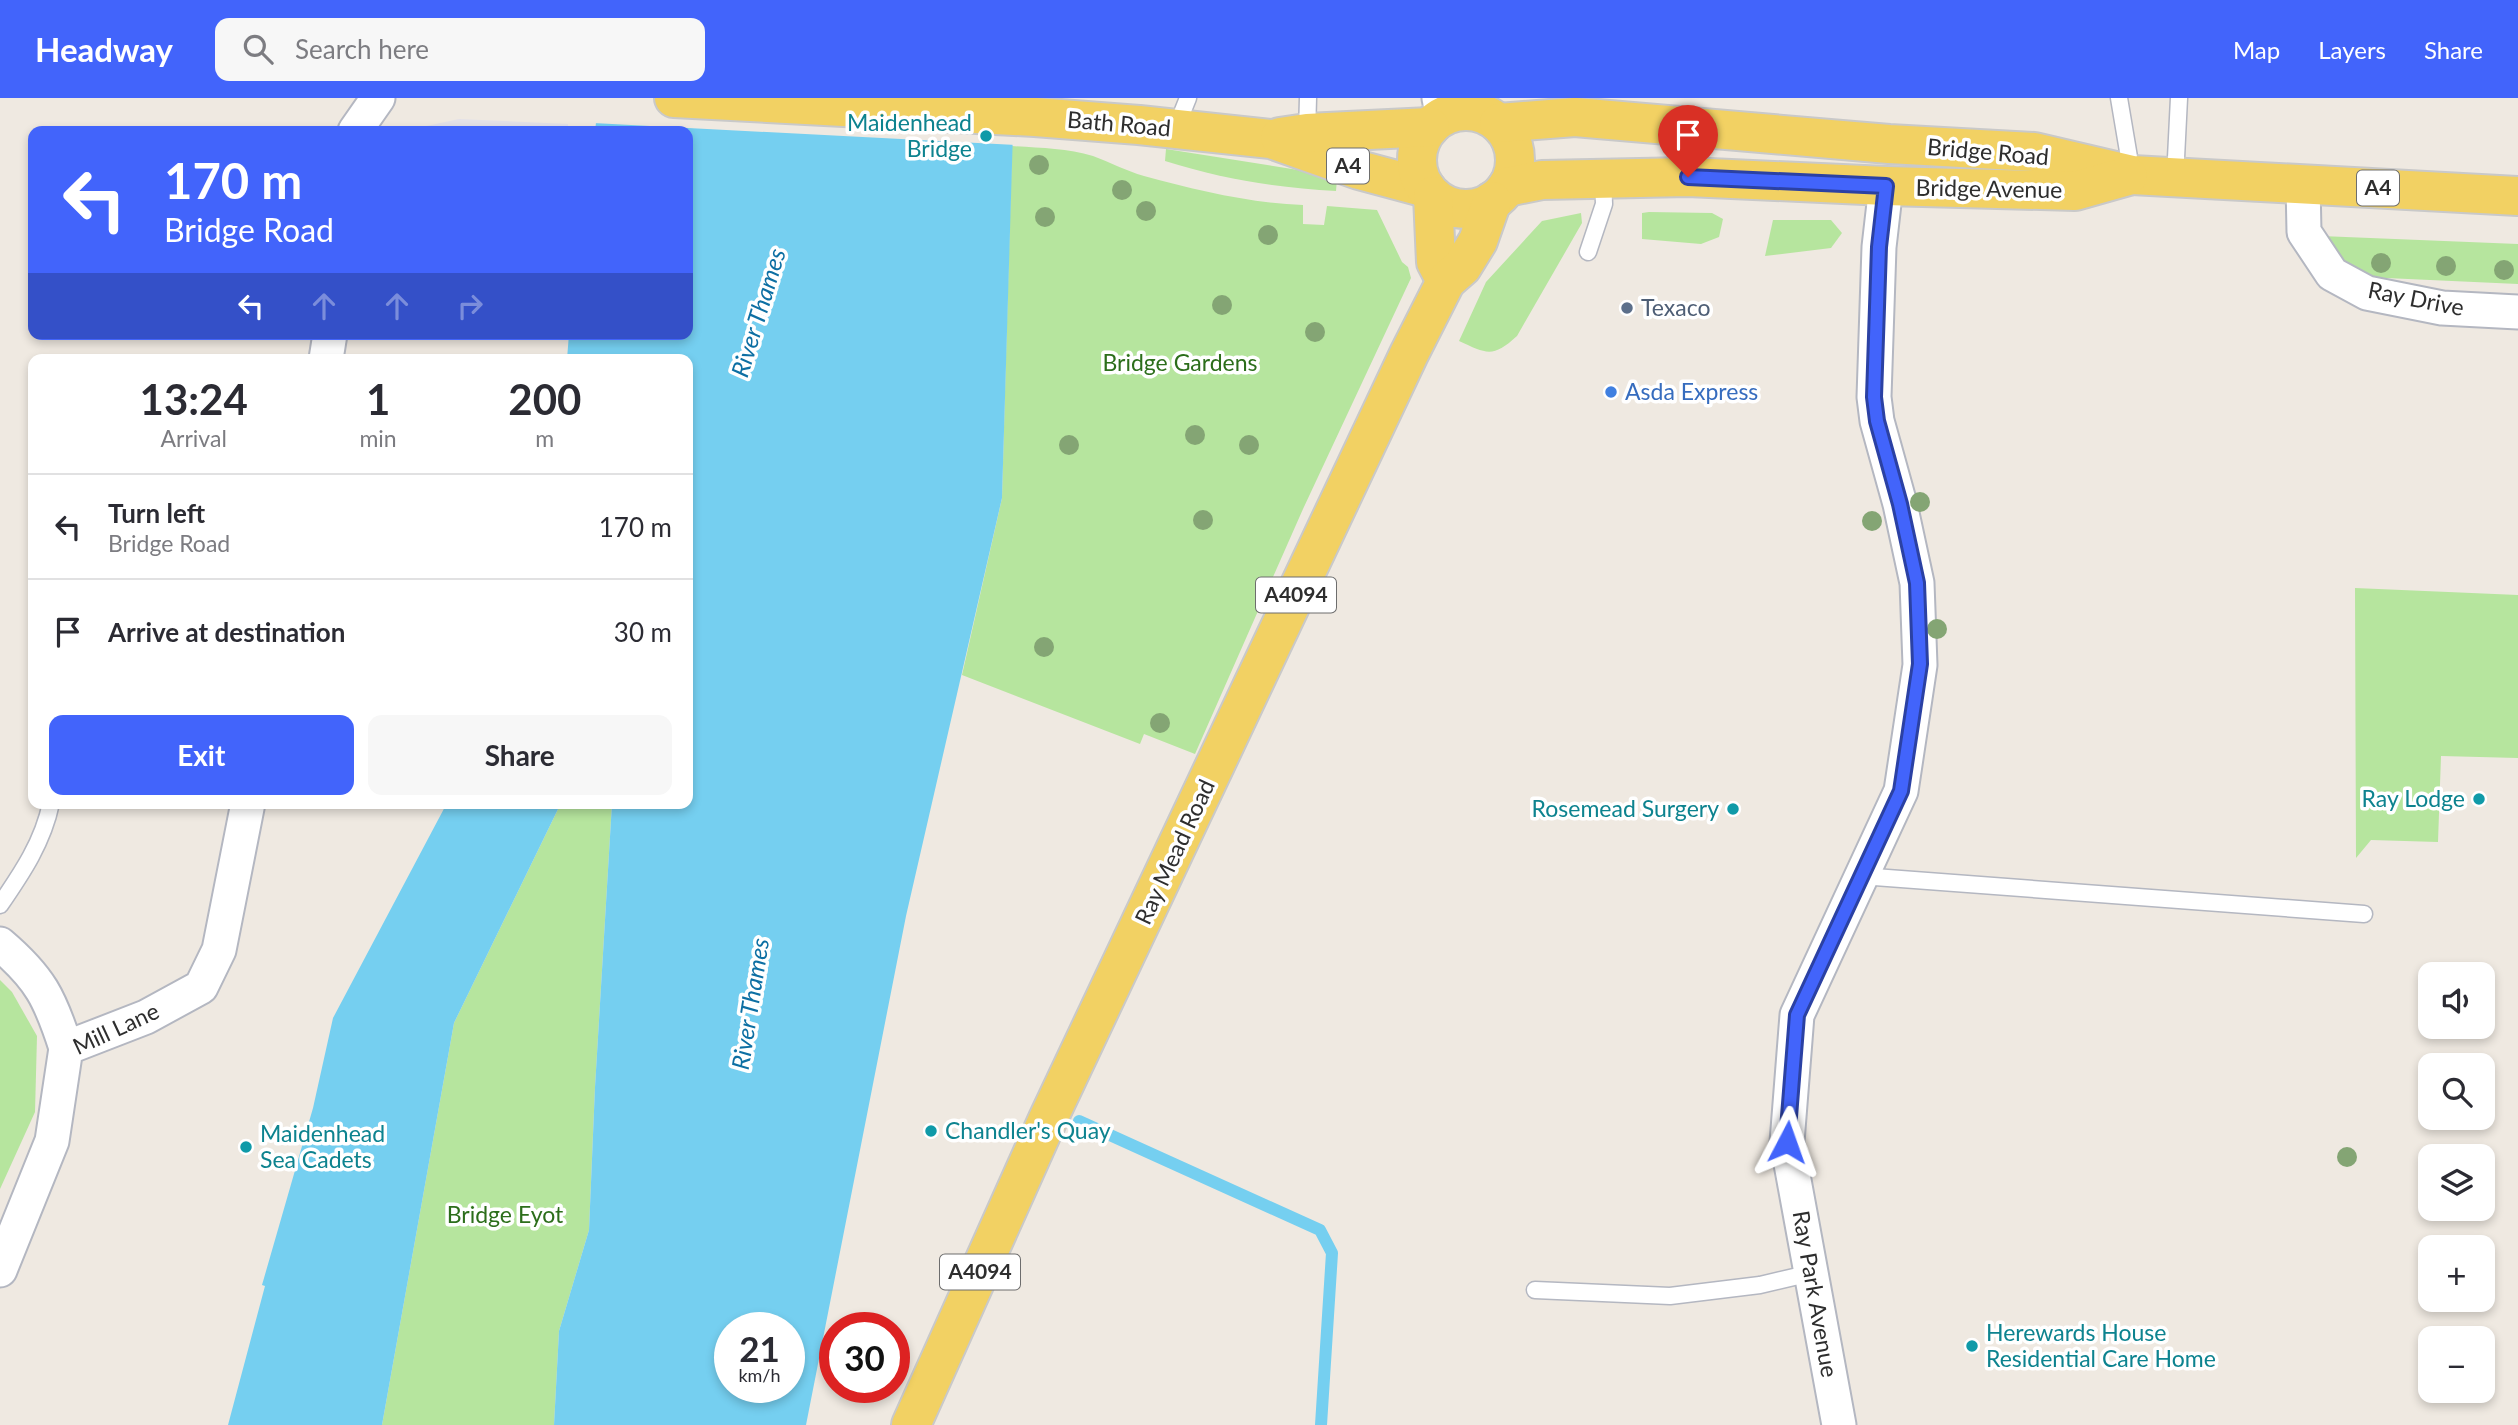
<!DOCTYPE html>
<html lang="en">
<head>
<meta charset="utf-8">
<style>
	body { margin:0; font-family:Lato,sans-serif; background:#f7f7f7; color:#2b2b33; height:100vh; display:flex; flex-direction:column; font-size:26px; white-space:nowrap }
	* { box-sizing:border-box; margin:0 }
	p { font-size:23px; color:#7c7c81 }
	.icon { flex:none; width:38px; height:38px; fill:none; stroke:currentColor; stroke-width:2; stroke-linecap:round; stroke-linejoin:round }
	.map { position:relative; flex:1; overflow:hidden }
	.drawer { position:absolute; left:28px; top:256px; width:665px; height:455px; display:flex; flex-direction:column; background:#fff; border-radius:14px; box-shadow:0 4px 10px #0003 }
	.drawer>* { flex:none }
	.hud { position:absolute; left:28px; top:28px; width:665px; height:214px; border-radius:14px; box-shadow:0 4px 10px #0003; background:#4264fb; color:#fff; overflow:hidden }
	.buttons { position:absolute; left:2418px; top:864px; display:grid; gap:14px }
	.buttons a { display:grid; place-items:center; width:77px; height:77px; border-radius:14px; background:#fff; box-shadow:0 4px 10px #0003; font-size:35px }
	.speed { position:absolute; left:714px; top:1214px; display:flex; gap:14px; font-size:35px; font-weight:700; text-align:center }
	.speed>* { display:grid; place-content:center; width:91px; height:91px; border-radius:50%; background:#fff; box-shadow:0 4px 10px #0003; line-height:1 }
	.speed small { font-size:18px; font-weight:400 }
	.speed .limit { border:10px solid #d22; background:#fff; color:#111 }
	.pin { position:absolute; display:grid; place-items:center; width:60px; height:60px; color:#fff; margin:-72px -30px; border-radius:50% 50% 50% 0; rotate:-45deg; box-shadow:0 0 7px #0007 }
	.pin .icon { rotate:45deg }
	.me { position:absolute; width:77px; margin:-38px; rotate:4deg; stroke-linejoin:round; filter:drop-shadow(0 0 5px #0008) }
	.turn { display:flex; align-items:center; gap:24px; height:147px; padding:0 21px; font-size:32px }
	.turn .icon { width:91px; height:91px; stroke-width:2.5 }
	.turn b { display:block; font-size:49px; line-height:60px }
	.lanes { display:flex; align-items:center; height:66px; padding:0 21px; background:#0003; justify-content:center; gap:35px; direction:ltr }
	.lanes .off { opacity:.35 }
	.eta { display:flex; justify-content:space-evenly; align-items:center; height:119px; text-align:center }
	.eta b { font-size:42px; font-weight:700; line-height:49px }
	.cta { display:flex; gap:14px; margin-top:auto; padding:14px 21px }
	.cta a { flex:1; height:80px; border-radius:14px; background:#4264fb; color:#fff; font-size:28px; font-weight:700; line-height:80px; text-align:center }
	.cta a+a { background:#f7f7f7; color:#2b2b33 }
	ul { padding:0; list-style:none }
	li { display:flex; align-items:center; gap:21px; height:105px; padding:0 21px; border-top:2px solid #e1e1e2 }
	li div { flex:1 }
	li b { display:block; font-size:26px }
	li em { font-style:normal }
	header { display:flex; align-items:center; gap:42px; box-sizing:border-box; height:98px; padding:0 35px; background:#4264fb; color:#fff }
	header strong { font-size:33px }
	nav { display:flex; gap:38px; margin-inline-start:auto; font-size:24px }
	.search { width:490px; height:63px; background:#f7f7f7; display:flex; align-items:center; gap:18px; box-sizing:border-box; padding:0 24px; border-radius:14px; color:#7c7c81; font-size:26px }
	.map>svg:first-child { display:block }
	.industrial { fill:#e3e1e8 }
	.green { fill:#b6e59e }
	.water { fill:#75cff0; fill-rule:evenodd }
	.pier { fill:#efe9e1 }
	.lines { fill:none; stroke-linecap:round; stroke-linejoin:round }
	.stream { stroke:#75cff0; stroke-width:12 }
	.service-casing { stroke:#b4b7c1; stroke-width:19 }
	.minor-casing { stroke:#b4b7c1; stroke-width:37 }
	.primary-casing { stroke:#c9c9c9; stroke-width:42 }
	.service { stroke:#fff; stroke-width:16 }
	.minor { stroke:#fff; stroke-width:33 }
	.primary { stroke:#f2d163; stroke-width:38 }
	.tree { fill:#84a574 }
	.route-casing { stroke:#2b41a3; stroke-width:18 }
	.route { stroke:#4264fb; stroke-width:12 }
	.culture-dot { fill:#0f9aa8; stroke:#fff; stroke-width:2.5 }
	.service-dot { fill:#5c6f8a; stroke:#fff; stroke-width:2.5 }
	.shop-dot { fill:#3f7fe0; stroke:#fff; stroke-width:2.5 }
	.labels { text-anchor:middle; stroke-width:7; stroke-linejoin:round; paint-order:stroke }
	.shield { fill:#fff; stroke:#6d6d6d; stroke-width:2 }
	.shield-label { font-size:21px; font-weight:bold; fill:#2e2e2e }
	.culture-label { font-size:23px; fill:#0d838f; stroke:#fff; text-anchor:end }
	.street-label { font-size:23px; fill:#2e2e2e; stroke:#fff }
	.service-label { font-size:23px; fill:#4e5e75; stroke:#fff; text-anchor:start }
	.park-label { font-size:23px; fill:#2c6e1b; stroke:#fff }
	.shop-label { font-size:23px; fill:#366cbe; stroke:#fff; text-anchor:start }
	.water-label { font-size:24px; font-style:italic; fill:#0d6fa3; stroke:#fff }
</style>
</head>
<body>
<header>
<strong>Headway</strong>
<div class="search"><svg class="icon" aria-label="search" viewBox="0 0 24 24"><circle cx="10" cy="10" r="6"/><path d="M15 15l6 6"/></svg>Search here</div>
<nav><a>Map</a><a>Layers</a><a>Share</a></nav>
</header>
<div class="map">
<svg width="2518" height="1327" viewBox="0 0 2518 1327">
	<rect width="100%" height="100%" fill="#efe9e1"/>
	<!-- industrial -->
	<polygon class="industrial" points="459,21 568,26 568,33 403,33"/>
	<!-- green -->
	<g class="green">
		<path d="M1012,48C1039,50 1067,50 1093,58C1110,64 1126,73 1144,78C1196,92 1249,105 1303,107V126L1324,127L1327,108L1377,112L1402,164L1408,169L1411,180L1303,411L1195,656L1144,636L1140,646L962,577L1002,400Z"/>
		<path d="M1166,51L1311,74L1337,81L1336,93C1277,90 1222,81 1165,63Z"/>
		<polygon points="1649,114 1712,115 1723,121 1719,139 1701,146 1642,141 1642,115"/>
		<path d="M1581,115L1582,125L1517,238C1493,260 1487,256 1459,243L1486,184L1542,123Z"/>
		<polygon points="1773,122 1831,122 1842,135 1831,150 1765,158"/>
		<polygon points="2321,138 2518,146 2518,186 2364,179 2344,165"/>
		<polygon points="2355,490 2518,497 2518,660 2441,658 2438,744 2371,742 2356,760"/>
		<polygon points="561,705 612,705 595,989 589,1132 559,1233 554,1327 382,1327 454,925"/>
		<polygon points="0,882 12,894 37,938 35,1014 0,1091"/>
	</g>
	<!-- water -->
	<g class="water">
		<path d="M599,0H1014L1002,400L906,818L806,1327H554L559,1233L589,1132L595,989L612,705H688V261H567L569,236H688V33H595ZM730,1230H789V1290H730Z"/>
		<polygon points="447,705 561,705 454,925 382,1327 228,1327 265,1188 262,1187 313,1010 333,920"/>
	</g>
	<!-- pier -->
	<polygon class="pier" points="596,0 1017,0 1016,47 593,25"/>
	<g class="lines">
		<!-- stream -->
		<polyline class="stream" points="1079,1023 1320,1132 1332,1155 1321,1327"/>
		<!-- service casing -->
		<g class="service-casing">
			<g id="service">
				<polyline points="2119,0 2132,77"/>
				<polyline points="1176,30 1188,0"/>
				<polyline points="1307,35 1308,0"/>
				<polyline points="2175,80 2179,0"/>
				<polyline points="1588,154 1604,106 1603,79"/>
				<polyline points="1861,778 2364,816"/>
				<path d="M0,807C22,775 43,744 51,705"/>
				<polyline points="1535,1192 1670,1198 1760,1187 1811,1175"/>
			</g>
		</g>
		<!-- minor casing -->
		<g class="minor-casing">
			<g id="minor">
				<polyline points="1439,0 1443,19"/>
				<polyline points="355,33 378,0"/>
				<polyline points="2303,86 2304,134 2332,176 2367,195 2442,210 2518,214"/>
				<polyline points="326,261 330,236"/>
				<path d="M0,846C40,880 50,900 66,950"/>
				<polyline points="0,1172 52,1043 66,950 146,919 201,889 219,852 248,705"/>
				<polyline points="1839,1327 1787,1044 1797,917 1901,693 1920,567 1917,485 1900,406 1877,323 1874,299 1879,149 1886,88"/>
			</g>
		</g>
		<!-- primary casing -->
		<g class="primary-casing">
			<g id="primary">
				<polyline points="674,0 1035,19 1139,27 1271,41 1359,72 1426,90"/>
				<circle cx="1466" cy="62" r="49"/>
				<polyline points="1499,25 1575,19 1889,46 2034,54 2132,77 2518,98"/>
				<polyline points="1280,39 1307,35 1430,29"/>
				<polyline points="1507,89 1542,82 1688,79 1886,88 2075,93 2128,78"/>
				<polyline points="1433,98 1436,164 1446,183"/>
				<polyline points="911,1327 1048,1021 1409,256 1446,183 1462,169 1478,143 1492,103"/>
			</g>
		</g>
		<!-- service -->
		<use href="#service" class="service"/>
		<!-- minor -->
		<use href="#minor" class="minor"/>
		<!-- primary -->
		<use href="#primary" class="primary"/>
	</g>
	<!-- trees -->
	<g class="tree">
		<circle cx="1039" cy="67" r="10"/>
		<circle cx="1122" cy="92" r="10"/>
		<circle cx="1146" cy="113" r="10"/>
		<circle cx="1045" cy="119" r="10"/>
		<circle cx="1268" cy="137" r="10"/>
		<circle cx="2381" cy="165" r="10"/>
		<circle cx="2446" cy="168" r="10"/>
		<circle cx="2504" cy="172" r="10"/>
		<circle cx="1222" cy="207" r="10"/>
		<circle cx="1315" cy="234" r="10"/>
		<circle cx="1195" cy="337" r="10"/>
		<circle cx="1069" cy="347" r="10"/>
		<circle cx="1249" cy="347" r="10"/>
		<circle cx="1920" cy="404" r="10"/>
		<circle cx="1203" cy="422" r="10"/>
		<circle cx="1872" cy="423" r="10"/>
		<circle cx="1937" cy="531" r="10"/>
		<circle cx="1044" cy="549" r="10"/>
		<circle cx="1160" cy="625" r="10"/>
		<circle cx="2347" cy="1059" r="10"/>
	</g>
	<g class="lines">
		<!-- route casing -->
		<g class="route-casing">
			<polyline id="route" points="1688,79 1886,88 1879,149 1874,299 1877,323 1900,406 1917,485 1920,566 1901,693 1797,917 1787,1044"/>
		</g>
		<!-- route -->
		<use href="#route" class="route"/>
	</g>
	<!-- markers -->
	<g class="culture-dot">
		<circle cx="986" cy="38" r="7"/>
		<circle cx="2479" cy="701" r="7"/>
		<circle cx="1733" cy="711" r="7"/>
		<circle cx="931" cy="1033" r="7"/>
		<circle cx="246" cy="1049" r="7"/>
		<circle cx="1972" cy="1248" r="7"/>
	</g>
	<circle class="service-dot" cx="1627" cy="210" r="7"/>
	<circle class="shop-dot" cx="1611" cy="294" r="7"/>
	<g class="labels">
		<!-- shield labels -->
		<g class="shield">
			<rect x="1327" y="50.5" width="42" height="35" rx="5"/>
			<rect x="2357" y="72.5" width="42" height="35" rx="5"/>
			<rect x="1256" y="479.5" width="80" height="35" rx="5"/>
			<rect x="940" y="1156.5" width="80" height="35" rx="5"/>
		</g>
		<g class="shield-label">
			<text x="1348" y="75">A4</text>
			<text x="2378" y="97">A4</text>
			<text x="1296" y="504">A4094</text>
			<text x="980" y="1181">A4094</text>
		</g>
		<!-- culture labels -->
		<g class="culture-label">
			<text x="972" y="33">Maidenhead<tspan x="972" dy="26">Bridge</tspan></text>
			<text x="2465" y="709">Ray Lodge</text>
			<text x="1719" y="719">Rosemead Surgery</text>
			<text x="945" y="1041" text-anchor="start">Chandler's Quay</text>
			<text x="260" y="1044" text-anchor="start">Maidenhead<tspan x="260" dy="26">Sea Cadets</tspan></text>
			<text x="1986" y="1243" text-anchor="start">Herewards House<tspan x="1986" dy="26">Residential Care Home</tspan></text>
		</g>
		<!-- street labels -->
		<g class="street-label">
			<text transform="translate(1119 26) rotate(5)" y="8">Bath Road</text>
			<text transform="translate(1988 54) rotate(5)" y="8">Bridge Road</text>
			<text transform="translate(1989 91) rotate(1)" y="8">Bridge Avenue</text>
			<text transform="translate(2416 201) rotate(11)" y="8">Ray Drive</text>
			<text transform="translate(1175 754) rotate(-65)" y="8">Ray Mead Road</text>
			<text transform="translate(116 931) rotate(-25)" y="8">Mill Lane</text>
			<text transform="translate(1815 1196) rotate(80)" y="8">Ray Park Avenue</text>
		</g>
		<!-- service labels -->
		<g class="service-label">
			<text x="1641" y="218">Texaco</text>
		</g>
		<!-- park labels -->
		<g class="park-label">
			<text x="1180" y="273">Bridge Gardens</text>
			<text x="505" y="1125">Bridge Eyot</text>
		</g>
		<!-- shop labels -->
		<g class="shop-label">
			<text x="1625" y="302">Asda Express</text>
		</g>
		<!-- water labels -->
		<g class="water-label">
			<text transform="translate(759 215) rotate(-73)" y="8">River Thames</text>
			<text transform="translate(751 906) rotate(-81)" y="8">River Thames</text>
		</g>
	</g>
</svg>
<div class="buttons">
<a><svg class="icon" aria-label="sound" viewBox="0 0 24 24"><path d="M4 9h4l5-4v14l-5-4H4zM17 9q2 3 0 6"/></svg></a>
<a><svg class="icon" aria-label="search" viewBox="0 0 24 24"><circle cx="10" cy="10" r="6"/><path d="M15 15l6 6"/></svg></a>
<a><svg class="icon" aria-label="layers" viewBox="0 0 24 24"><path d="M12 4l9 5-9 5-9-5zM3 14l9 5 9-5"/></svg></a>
<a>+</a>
<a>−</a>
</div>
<div class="speed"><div>21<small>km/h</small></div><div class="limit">30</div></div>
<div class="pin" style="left:1688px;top:79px;background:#d93025"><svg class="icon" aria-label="arrive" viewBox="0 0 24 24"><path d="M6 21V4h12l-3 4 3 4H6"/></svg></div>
<svg class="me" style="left:1787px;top:1044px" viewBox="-20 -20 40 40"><path d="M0-17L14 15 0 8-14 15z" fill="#4264fb" stroke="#fff" stroke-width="4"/></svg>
<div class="hud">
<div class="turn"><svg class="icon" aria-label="left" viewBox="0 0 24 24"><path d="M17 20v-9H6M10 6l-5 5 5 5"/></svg><div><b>170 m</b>Bridge Road</div></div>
<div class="lanes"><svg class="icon" aria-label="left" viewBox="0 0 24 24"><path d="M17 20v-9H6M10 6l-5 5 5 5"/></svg><svg class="icon off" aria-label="ahead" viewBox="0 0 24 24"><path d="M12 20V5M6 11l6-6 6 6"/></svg><svg class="icon off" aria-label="ahead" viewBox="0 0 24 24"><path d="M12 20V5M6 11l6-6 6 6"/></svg><svg class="icon off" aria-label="right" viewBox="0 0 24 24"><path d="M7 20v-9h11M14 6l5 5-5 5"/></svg></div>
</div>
<section class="drawer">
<div class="eta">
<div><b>13:24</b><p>Arrival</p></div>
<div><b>1</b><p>min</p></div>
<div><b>200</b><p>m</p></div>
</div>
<ul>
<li><svg class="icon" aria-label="left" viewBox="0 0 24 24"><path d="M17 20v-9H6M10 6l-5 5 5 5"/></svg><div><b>Turn left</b><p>Bridge Road</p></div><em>170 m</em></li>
<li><svg class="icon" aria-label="arrive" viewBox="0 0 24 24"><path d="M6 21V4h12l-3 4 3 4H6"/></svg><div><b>Arrive at destination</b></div><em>30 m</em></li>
</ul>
<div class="cta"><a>Exit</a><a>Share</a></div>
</section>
</div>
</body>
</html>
